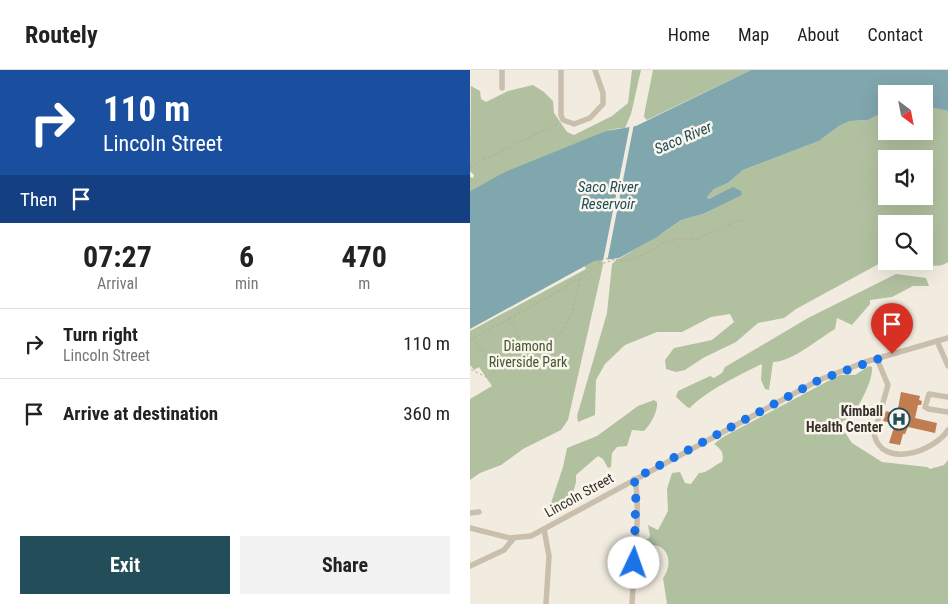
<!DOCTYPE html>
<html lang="en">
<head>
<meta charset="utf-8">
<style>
	body { margin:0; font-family:"Roboto Condensed",sans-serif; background:#f2f2f2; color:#222; height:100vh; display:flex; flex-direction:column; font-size:19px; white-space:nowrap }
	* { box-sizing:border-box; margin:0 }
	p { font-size:16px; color:#767676 }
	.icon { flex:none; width:28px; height:28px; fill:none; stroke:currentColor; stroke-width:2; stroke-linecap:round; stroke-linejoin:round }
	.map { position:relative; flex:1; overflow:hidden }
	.details { display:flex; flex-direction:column; background:#fff; width:470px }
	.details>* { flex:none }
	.guide { background:#1a4fa0; color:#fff; overflow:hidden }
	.needle { width:32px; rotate:148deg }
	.buttons { position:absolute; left:408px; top:15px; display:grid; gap:10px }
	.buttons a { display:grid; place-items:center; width:55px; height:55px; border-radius:0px; background:#fff; box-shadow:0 5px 20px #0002; font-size:25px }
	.pin { position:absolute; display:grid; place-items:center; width:42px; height:42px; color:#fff; margin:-51px -21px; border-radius:50% 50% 50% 0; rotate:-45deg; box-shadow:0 0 5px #0007 }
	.pin .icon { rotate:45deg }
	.me { position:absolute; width:55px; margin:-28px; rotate:3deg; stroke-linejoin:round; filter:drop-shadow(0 0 4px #0008) }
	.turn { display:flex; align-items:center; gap:18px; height:105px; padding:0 20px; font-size:22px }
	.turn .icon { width:65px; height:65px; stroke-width:2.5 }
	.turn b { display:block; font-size:35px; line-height:42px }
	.then { display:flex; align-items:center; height:48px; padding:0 20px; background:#0003; gap:10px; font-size:19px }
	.eta { display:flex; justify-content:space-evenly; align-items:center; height:85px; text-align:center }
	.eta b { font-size:30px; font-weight:700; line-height:35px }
	.cta { display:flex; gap:10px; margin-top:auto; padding:10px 20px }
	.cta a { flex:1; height:58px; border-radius:0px; background:#224d59; color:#fff; font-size:20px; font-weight:700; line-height:58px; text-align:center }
	.cta a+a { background:#f2f2f2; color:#222 }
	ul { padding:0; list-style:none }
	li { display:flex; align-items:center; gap:15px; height:70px; padding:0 20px; border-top:1px solid #e0e0e0 }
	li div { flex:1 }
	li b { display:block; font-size:19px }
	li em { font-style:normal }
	header { display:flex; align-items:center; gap:30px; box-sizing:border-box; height:70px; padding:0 25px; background:#fff; border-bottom:1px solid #e0e0e0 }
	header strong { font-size:24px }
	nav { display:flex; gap:28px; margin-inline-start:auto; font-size:18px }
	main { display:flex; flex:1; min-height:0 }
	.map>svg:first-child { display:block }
	.green { fill:#b1c1a0; fill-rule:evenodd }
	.water { fill:#80a6ae }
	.pier { fill:#f2ece0 }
	.building { fill:#c17c50 }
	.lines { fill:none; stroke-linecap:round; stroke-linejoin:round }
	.path { stroke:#b6a996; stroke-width:1; stroke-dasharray:2.5 2.5; stroke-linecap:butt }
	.minor { stroke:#cabeac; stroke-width:5.5 }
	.route { stroke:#1a73e8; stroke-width:9; stroke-dasharray:0 16.2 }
	.labels { text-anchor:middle; stroke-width:5; stroke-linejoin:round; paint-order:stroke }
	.park-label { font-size:14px; fill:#42562f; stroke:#faf6ed }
	.poi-label { font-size:14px; font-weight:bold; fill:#39312b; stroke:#faf6ed; text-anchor:end }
	.street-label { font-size:14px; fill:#39312b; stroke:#faf6ed }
	.water-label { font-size:15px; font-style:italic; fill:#224d59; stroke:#faf6ed }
</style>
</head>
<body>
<header>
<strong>Routely</strong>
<nav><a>Home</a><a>Map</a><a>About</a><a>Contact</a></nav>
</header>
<main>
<section class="details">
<div class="guide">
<div class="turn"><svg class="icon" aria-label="right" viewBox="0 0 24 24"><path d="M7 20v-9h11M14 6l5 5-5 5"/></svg><div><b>110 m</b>Lincoln Street</div></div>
<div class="then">Then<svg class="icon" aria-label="arrive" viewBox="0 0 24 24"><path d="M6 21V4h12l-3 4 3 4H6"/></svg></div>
</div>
<div class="eta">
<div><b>07:27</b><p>Arrival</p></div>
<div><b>6</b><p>min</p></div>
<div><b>470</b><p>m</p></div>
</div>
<ul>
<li><svg class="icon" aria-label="right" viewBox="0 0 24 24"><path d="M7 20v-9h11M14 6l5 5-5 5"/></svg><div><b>Turn right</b><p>Lincoln Street</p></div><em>110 m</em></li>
<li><svg class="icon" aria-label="arrive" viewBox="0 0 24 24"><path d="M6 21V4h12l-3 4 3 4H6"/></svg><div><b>Arrive at destination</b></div><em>360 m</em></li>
</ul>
<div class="cta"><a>Exit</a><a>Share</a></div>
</section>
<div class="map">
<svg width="478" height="534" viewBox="0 0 478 534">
	<rect width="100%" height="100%" fill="#f2ece0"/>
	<!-- green -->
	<g class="green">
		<path d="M162,0H171L161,44L155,58C138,57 123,68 107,74C71,89 35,102 0,121V107L3,108L4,105L0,101L1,16L10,21L11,29L16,32L38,21L63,15L74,22L83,31L84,43L97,62L104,65L142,46L158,33Z"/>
		<polygon points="183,0 281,0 177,50 174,47 175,40"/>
		<path d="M454,36L478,41V192C469,199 455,195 445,191H454V154H416V190L326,239L314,248L288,253L266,272L233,288L215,300L206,302L196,299L195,290L204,278L242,270L264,252L260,244L241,247L212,262H187L155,275L135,294L126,310L125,345L108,352L107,346L137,243L142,194L145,191L193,163L211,150L233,144L271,125L253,122L237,129V127L244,119L258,113L273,100L349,71L369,56L380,51L398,50L416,41V61H454ZM416,89H454V126H416Z"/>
		<polygon points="132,187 133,195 98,350 91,360 53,379 31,395 10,403 0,410 0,329 22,316 9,297 4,300 0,295 0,261 116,199 113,194"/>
		<path d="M426,204L456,208L459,216H443L422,227L400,230V234L382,255L367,248L365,259C348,269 322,292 303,292L299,320L295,319L291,310L292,294C273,303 234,322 220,338L217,337L206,327L208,321L240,306L244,308L252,303L255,297L338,248Z"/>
		<path d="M399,296L402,297C404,309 386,347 373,351L370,355L382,373L412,392L457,397L460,399L474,395L478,390V534H197L193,508C200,499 201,485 192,478C188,474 177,475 172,475L169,472L170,468L178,469L180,466L178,455L188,460L198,441L197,419L202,403L210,402L215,413L221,414L229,403C238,403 244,395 252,392C255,383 250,378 244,374L253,367L360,310L370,305H385Z"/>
		<path d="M184,330L187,332C188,341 181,354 174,361L162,360L157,376L147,377L142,383L141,397L138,398L133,389L128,386L106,405V412L100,434L94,438L85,439L80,436L93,397L97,378L127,366L168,336Z"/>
	</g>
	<!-- water -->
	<polygon class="water" points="281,0 478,0 478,41 454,36 454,24 416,24 416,41 398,50 380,51 369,56 349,71 273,100 258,113 244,119 237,127 238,129 263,117 271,121 272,125 233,144 211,150 187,167 149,188 124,191 0,259 0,121 35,102 136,61 166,56"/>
	<!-- pier -->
	<polygon class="pier" points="164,54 137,192 133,191 160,55"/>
	<!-- building -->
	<polygon class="building" points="431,322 450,326 449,330 452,331 451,335 448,335 445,348 467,353 465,363 438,357 435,364 433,364 430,375 419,373 425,354 413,351 416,341 427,344"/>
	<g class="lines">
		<!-- path -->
		<g class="path">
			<polyline points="0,96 89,53"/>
			<polyline points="128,193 135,193 145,189"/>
			<polyline points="110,210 133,188 157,191 181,181 193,173 208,169 226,169 267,151 277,151"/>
			<polyline points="39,248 57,282"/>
			<polyline points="3,268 26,300"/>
			<polyline points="0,270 93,219 105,210 110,210 101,246 85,271 57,283 16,307 0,299"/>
		</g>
		<!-- minor -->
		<g class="minor">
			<polyline points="91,0 91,45 93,50 104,54 120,48 133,34 133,23 125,0"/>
			<polyline points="32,18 32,0"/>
			<polyline points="467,271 478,296"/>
			<path d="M407,289L418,315L404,364C412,400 465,381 478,360"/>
			<polyline points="478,327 459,324 455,337 459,339 478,342"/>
			<polyline points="0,443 9,442"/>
			<polyline points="0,458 40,468 61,466 349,310 395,292 478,268"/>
			<polyline points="74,459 79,486 76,534"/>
			<polyline points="0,496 34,480 44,468"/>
			<path d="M162,534C163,508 172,428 164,409"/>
		</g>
	</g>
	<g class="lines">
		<!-- route -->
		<polyline class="route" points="164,493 166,419 164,409 349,310 422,284"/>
	</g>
	<!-- icons -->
	<defs>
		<g id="hospital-ring" transform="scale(1.125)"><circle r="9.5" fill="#faf6ed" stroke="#224d59" stroke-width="1.5"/><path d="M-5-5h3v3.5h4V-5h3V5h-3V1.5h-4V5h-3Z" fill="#224d59"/></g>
	</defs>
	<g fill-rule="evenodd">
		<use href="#hospital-ring" x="429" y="349"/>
	</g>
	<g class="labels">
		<!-- park labels -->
		<g class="park-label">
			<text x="58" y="281">Diamond<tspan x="58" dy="16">Riverside Park</tspan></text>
		</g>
		<!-- poi labels -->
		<g class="poi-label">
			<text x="413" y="346">Kimball<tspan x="413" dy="16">Health Center</tspan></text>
		</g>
		<!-- street labels -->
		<g class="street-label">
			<text transform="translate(109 425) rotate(-29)" y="5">Lincoln Street</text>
		</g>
		<!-- water labels -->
		<g class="water-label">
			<text transform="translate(213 68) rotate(-23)" y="5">Saco River</text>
			<text x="138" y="122">Saco River<tspan x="138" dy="17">Reservoir</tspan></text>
		</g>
	</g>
</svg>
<div class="buttons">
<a><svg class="needle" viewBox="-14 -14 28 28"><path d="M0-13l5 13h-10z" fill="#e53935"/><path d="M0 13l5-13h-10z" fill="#767676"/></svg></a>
<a><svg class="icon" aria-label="sound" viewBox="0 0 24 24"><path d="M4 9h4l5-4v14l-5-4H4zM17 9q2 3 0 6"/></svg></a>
<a><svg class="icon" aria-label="search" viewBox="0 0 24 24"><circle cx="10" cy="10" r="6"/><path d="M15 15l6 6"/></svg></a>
</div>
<div class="pin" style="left:422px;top:284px;background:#d93025"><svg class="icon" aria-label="arrive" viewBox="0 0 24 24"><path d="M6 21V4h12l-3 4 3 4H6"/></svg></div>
<svg class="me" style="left:164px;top:493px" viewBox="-20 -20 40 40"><circle r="19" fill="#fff"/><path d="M0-13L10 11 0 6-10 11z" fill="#1a73e8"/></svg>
</div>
</main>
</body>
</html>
